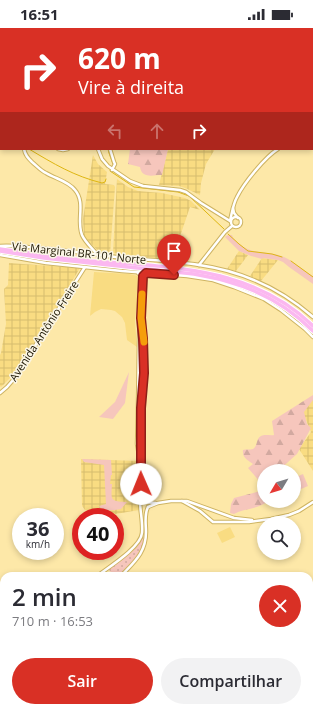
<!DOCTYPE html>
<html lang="pt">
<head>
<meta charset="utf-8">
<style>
	body { margin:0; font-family:"Open Sans",sans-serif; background:#f2f2f3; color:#2b2b33; height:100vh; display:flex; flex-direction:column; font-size:15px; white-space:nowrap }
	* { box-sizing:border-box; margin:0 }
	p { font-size:13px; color:#7c7c81 }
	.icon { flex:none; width:22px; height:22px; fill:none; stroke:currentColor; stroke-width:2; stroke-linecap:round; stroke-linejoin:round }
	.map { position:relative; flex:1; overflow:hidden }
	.sheet { position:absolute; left:0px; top:544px; width:313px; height:140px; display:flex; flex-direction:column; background:#fff; border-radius:12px 12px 0 0; box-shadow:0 2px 6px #0003 }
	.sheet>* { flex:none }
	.top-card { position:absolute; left:0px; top:0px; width:313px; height:122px; box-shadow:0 2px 6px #0003; background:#d93025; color:#fff; overflow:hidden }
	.needle { width:26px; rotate:232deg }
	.fabs { position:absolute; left:257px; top:436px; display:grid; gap:8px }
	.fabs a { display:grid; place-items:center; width:44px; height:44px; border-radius:50%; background:#fff; box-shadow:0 2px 6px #0003; font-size:20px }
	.speed { position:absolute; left:12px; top:480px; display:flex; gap:8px; font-size:20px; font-weight:700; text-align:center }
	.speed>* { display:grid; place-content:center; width:52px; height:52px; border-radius:50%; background:#fff; box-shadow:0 2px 6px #0003; line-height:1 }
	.speed small { font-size:10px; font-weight:400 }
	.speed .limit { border:6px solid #d22; background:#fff; color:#111 }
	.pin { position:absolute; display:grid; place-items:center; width:34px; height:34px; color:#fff; margin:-41px -17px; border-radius:50% 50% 50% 0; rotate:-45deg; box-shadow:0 0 4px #0007 }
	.pin .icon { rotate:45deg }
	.me { position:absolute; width:44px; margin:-22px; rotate:359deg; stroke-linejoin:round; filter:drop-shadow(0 0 3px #0008) }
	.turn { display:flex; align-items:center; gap:14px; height:84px; padding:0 12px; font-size:18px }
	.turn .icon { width:52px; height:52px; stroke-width:2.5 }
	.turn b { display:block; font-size:28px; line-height:34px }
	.lanes { display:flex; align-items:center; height:38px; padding:0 12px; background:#0003; justify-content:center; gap:20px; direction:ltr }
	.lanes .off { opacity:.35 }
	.round { display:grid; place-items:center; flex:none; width:42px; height:42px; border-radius:21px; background:#f2f2f3 }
	.summary { display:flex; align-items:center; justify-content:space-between; height:68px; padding:0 12px }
	h1 { font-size:24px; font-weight:600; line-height:30px }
	.cta { display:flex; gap:8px; margin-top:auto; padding:8px 12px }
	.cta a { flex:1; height:46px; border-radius:24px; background:#d93025; color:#fff; font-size:16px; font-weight:600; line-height:46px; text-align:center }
	.cta a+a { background:#f2f2f3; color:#2b2b33 }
	.status { display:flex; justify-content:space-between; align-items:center; height:28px; padding:0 20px; background:#fff; direction:ltr }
	.status svg { height:11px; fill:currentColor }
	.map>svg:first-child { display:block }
	.built { fill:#f9dc82 }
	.industrial { fill:url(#industrial-grid) }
	.grass { fill:#f6c6bc }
	.forest { fill:url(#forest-firs) }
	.park { fill:url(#park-dots) }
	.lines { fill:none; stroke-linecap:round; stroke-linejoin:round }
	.stream { stroke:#deb612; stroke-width:1 }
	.minor-casing { stroke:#ceb463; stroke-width:4.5 }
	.highway-casing { stroke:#fff; stroke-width:5.5 }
	.minor { stroke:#fff; stroke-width:2.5 }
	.highway { stroke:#fbb8f0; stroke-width:3.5 }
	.highway-bridge-casing { stroke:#fff; stroke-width:5.5; stroke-linecap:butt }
	.highway-bridge { stroke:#fbb8f0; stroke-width:3.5 }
	.route-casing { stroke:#8d1f18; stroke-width:10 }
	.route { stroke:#d93025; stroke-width:7 }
	.slow { stroke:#f59e0b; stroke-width:7 }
	.labels { text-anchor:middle; stroke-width:3; stroke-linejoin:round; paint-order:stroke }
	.street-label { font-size:11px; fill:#1d1600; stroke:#fbf6e6 }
</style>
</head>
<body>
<div class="status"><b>16:51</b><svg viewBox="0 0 49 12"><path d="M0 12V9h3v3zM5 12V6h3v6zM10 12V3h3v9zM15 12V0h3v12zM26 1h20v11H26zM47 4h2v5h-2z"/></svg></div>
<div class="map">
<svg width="313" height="684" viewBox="0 0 313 684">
	<defs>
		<pattern id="industrial-grid" width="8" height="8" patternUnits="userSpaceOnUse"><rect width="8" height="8" fill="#f9dc82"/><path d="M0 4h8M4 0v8" fill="none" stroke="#d5bc6e"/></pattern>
		<pattern id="forest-firs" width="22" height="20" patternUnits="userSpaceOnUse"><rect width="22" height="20" fill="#f6c6bc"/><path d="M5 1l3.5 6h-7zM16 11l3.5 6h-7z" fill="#d2a9a0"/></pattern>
		<pattern id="park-dots" width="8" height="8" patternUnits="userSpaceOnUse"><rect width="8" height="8" fill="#f6c6bc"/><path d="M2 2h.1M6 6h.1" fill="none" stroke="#d2a9a0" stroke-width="1.8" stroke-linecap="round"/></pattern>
	</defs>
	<rect width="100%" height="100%" fill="#fde8a8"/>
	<!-- built -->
	<g class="built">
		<polygon points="94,244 129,246 138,248 137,276 135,293 137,319 127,312 125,295 122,289 115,283 111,282 101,281 95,284 90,288"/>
		<polygon points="230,499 235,509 222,515 217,505"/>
	</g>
	<!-- industrial -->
	<g class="industrial">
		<polygon points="168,121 215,121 206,136 201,155 200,167 185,160 179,158 159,157"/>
		<polygon points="93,127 98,136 107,144 105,156 114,157 115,159 110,226 100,225 84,208 83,191"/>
		<polygon points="117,151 128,159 138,163 162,165 185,170 191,173 200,182 190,179 172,232 113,225"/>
		<polygon points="239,223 248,227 236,243 227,241"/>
		<polygon points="262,230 278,232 261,253 250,248"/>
		<polygon points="9,235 80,240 45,299 11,349 1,359 0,358 0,327 1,325 6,296 4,261 8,257"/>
		<polygon points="313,372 313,443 299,421 311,404 301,380"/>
		<polygon points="81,431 139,433 139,482 104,488 103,486 85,482 82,478"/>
	</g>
	<!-- grass -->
	<g class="grass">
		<path d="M228,207H232C233,211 235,212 238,215C254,228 267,222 284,229C295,234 303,243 313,248V256L289,239L283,234L278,232L263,230L262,231L251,228L239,223L225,209Z"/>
		<polygon points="129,344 125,375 113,391 99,389 115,374"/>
		<path d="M82,431L111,432L112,447H111L110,456H112C111,473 110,473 127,474L121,481C113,482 104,485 99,478L106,476L104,437L84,434Z"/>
		<polygon points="303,446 308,458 294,464 294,450"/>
	</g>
	<!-- forest -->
	<g class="forest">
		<path d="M130,121H168L162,147C153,147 142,151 140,139L128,136Z"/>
		<path d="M313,367V372L304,384L307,396L311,400L297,426L278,443H264V453L261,455L248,440L253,436C248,432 242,430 243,422C246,421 250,422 253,421C258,418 256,410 261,408C265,406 270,408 274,407L272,393Z"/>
		<path d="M264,462V473H268C257,482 245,480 234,486L230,485L231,476L234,470Z"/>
	</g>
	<!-- park -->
	<path class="park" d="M145,508L141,523L134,532L118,548H115L108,541C120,532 137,524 142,509Z"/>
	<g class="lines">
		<!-- stream -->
		<g class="stream">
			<polyline points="99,0 100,1"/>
			<polyline points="221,0 223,1"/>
			<path d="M29,121C54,136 74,148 102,155L105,154L106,151"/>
			<polyline points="108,121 109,125 113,136"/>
			<polyline points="110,143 134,159 178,164 189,168 206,184 224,201"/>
			<polyline points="228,206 239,216 248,223 272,226 282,229"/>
			<polyline points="291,233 313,249"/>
			<polyline points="195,680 196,684"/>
		</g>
		<!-- minor casing -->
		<g class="minor-casing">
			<g id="minor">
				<polyline points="19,0 20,1"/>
				<polyline points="53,0 54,1"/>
				<polyline points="101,0 101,1"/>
				<polyline points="312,104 313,104"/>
				<path d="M24,121C25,127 28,130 32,134C37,138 41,143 46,145C56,151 68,153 75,162C86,175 76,192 82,207C85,214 92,220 97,226"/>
				<polyline points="58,121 63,122 68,121"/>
				<path d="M98,121L102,131L108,138L130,153L143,158L180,162L186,164L201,175L230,193C232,185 233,176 237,169C244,155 265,129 278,121"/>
				<polyline points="110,121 114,134 115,136 112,142"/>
				<polyline points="233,180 234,185 238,190"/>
				<circle cx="236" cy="194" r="5"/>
				<path d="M0,218C13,217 26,219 39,220C62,222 85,225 108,228C138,232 169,232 199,237C241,243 281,261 313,289"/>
				<polyline points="0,227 46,235 122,243 187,248 213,252 234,259 264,271 281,282 305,301 313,309"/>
				<polyline points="199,237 225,204 232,198"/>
				<path d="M138,245L140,247L141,250C138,305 139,360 137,416L139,428"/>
				<circle cx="141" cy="359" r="2.5"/>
				<polyline points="0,365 7,359 14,351 85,239"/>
				<polyline points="182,473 200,483 213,494 249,494 271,491 289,487 299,483 313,474"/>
				<polyline points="144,474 156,475"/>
				<polyline points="148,479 158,475 171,473 187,473 234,490 252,492"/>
				<path d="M97,548C109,539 141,519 142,505C143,494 140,483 140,473L141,468V380L144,345L143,311L141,290L143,249L145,245"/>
				<path d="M121,548C134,534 146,525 146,504C146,496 144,487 148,479"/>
				<polyline points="0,624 4,621"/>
				<polyline points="0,651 4,647"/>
			</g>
		</g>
		<!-- highway casing -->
		<g class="highway-casing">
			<g id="highway">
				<path d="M0,221C30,225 61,230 92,233C135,236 178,238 220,248"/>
				<polyline points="0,223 44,230 194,246 219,251"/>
				<path d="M227,250C259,259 289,274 313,298"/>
				<path d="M226,253C259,262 288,278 313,303"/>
			</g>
		</g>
		<!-- minor -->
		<use href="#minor" class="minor"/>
		<!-- highway -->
		<use href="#highway" class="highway"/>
		<!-- highway-bridge casing -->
		<g class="highway-bridge-casing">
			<g id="highway-bridge">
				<polyline points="220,248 227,250"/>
				<polyline points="219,251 226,253"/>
			</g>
		</g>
		<!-- highway-bridge -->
		<use href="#highway-bridge" class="highway-bridge"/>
	</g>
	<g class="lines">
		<!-- route casing -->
		<g class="route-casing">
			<polyline id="route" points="141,456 141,380 144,345 143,311 141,290 143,248 146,245 174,247"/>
		</g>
		<!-- route -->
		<use href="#route" class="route"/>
		<!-- slow -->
		<polyline class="slow" points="142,266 141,290 144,314"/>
	</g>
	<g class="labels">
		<!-- street labels -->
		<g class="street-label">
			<text transform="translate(79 225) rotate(6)" y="4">Via Marginal BR-101 Norte</text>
			<text transform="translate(44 303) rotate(-57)" y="4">Avenida Antônio Freire</text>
		</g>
	</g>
</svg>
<div class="fabs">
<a><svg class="needle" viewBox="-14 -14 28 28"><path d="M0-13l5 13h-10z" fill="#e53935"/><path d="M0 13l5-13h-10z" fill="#7c7c81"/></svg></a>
<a><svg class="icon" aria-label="search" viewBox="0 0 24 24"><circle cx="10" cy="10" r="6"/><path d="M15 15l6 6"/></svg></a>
</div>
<div class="speed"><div>36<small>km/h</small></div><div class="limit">40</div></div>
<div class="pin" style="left:174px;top:247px;background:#d93025"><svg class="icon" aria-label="arrive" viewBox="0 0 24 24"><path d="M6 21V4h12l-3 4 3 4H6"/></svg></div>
<svg class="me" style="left:141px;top:456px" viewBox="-20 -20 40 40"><circle r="19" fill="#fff"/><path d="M0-13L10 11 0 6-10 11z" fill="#d93025"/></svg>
<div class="top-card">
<div class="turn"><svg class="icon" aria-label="right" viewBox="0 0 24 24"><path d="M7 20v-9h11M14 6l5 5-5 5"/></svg><div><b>620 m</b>Vire à direita</div></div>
<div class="lanes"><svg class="icon off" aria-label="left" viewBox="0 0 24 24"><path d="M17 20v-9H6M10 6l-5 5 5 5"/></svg><svg class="icon off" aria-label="ahead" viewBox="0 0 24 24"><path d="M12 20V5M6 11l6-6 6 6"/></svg><svg class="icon" aria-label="right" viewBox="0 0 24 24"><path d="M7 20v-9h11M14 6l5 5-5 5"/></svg></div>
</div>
<section class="sheet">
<div class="summary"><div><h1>2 min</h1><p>710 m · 16:53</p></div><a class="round" style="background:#d93025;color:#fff"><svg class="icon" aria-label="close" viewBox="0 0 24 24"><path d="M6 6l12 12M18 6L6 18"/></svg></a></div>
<div class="cta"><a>Sair</a><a>Compartilhar</a></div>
</section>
</div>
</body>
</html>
